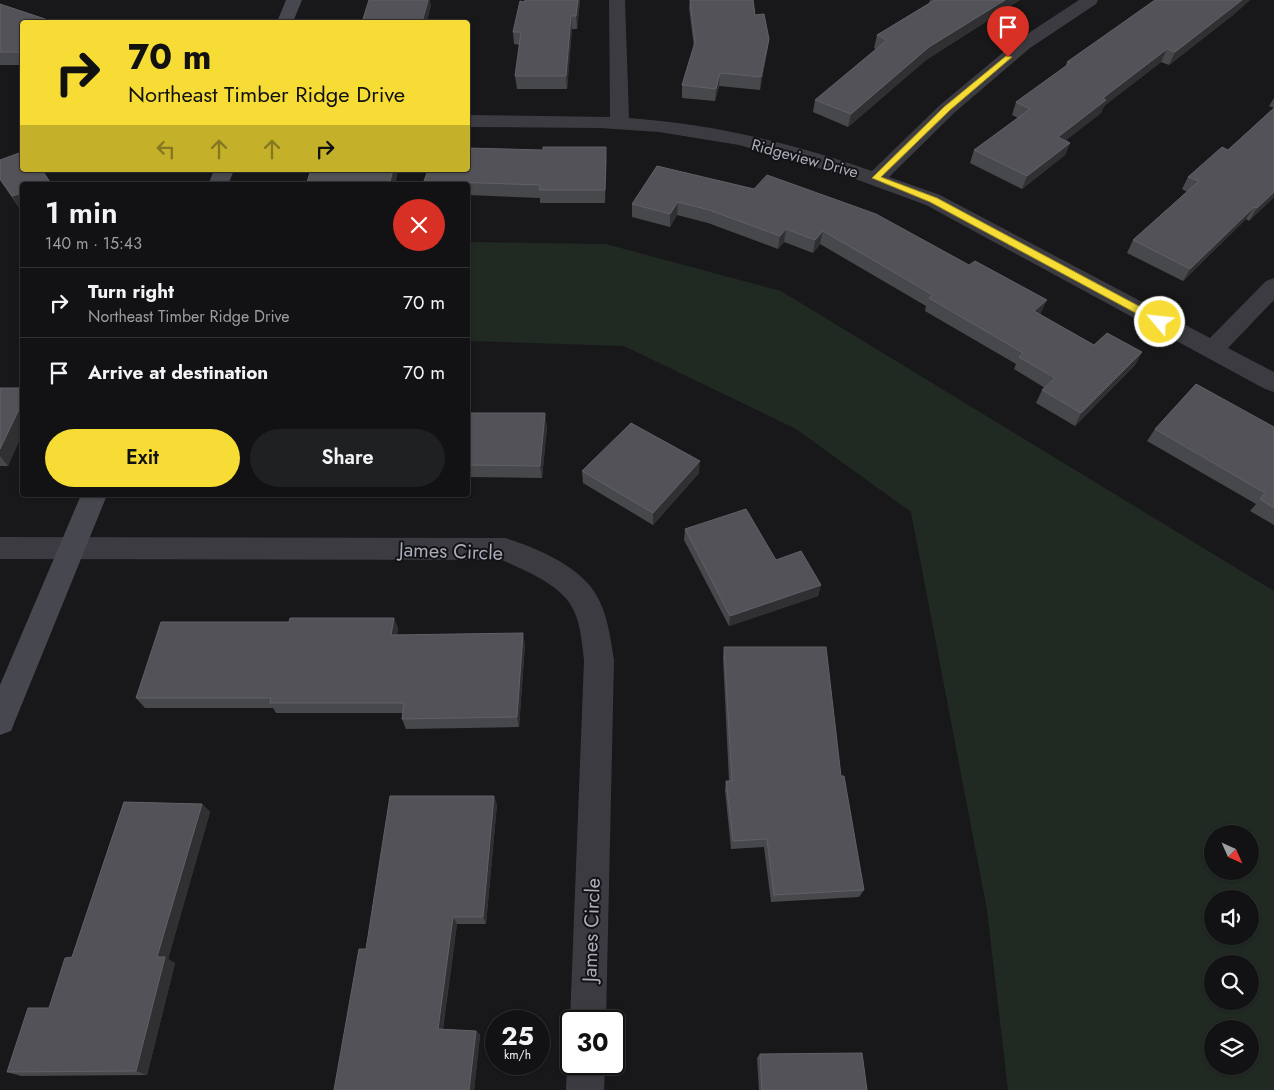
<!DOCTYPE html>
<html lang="en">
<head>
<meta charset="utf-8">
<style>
	body { margin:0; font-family:Jost,sans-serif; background:#1f2022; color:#f1f3f6; height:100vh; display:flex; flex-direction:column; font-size:19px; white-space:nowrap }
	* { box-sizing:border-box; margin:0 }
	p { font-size:16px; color:#9c9ea0 }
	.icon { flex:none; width:28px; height:28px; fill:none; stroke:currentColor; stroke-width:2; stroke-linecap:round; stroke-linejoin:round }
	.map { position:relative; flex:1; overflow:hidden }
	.sheet { position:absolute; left:20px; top:182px; width:450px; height:315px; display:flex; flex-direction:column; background:#121214; border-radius:5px; box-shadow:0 1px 4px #0004,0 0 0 1px #313234 }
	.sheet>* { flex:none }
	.hud { position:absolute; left:20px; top:20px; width:450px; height:152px; border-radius:5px; box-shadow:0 1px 4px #0004,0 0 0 1px #313234; background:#f6dc34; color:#111; overflow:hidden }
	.needle { width:32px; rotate:135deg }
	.fabs { position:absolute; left:1204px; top:825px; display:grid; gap:10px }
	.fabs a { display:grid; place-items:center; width:55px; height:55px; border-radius:50%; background:#121214; box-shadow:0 1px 4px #0004,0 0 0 1px #313234; font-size:25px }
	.speed { position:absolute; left:485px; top:1010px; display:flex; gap:10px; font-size:25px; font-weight:700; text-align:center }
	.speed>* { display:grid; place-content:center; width:65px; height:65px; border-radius:50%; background:#121214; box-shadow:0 1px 4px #0004,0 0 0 1px #313234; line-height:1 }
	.speed small { font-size:12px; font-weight:400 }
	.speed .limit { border:2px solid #111; border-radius:8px; background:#fff; color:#111 }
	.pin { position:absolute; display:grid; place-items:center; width:42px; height:42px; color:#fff; margin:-51px -21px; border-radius:50% 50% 50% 0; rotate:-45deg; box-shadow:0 0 5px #0007 }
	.pin .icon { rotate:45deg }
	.me { position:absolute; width:55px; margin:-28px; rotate:298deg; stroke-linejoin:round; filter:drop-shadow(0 0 4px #0008) }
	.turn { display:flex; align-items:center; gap:18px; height:105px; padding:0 25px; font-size:22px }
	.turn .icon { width:65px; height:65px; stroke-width:2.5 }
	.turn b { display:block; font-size:35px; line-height:42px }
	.lanes { display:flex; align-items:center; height:48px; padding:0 25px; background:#0003; justify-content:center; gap:25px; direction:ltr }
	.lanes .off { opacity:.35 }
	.round { display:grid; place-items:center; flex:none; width:52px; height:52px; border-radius:26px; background:#1f2022 }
	.headline { display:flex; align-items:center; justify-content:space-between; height:85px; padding:0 25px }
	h1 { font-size:30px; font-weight:600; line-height:38px }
	.primary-button { display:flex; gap:10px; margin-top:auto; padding:10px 25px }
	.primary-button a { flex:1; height:58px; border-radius:30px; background:#f6dc34; color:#111; font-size:20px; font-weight:600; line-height:58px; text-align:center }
	.primary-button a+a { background:#1f2022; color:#f1f3f6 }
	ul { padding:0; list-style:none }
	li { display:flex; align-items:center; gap:15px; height:70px; padding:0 25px; border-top:1px solid #313234 }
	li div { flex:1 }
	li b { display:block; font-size:19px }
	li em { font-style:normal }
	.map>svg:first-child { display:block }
	.green { fill:#202922; fill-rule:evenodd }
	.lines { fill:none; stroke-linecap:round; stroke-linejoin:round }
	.street { fill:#3b3b41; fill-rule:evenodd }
	.secondary { fill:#47474f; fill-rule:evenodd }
	.wall { fill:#47484c }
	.shaded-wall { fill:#303033 }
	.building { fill:#525258; stroke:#606067 }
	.route { fill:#f6dc34; stroke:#a08f22 }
	.labels { text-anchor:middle; stroke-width:4; stroke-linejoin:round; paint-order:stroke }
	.far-street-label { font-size:16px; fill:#aaacba; stroke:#131315 }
	.street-label { font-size:20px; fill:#aaacba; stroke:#131315 }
</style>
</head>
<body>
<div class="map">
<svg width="1274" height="1090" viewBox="0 0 1274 1090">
	<rect width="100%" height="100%" fill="#18181a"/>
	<!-- green -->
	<path class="green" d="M468,242L606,244L781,291L1274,591V1090H1008L987,910L911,512L796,429L624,346L468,341ZM1212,834H1250V871H1212ZM1212,899H1250V936H1212ZM1212,964H1250V1001H1212ZM1212,1029H1250V1066H1212Z"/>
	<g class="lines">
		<!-- street -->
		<g class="street">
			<path d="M609,0H625L629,118C712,124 794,143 872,171L940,105L1018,40L1079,0H1098L1096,4L1030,48L954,113L889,177L940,195L1210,338L1266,281L1274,278V300L1228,348L1274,372V392L1265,389L926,205L850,177L739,145L659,132L600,128L468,127V115L610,117Z"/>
			<path d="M0,537L505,538C534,547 572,563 591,587C607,608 610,635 614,660L606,1021H571V1025L570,1021L584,660C582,644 581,626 574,611C563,585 526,571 502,560L0,559Z"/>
			<polygon points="571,1054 571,1064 605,1064 604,1090 566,1090 567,1064"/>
		</g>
		<!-- secondary -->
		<g class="secondary">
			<polygon points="286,0 302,0 293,22 277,22"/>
			<polygon points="214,170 234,170 228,185 208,185"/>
			<polygon points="81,495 107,495 15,721 11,731 0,735 0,685"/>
		</g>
	</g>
	<!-- wall -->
	<g class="wall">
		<polygon points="525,0 580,0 577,29 572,29 567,89 517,89 515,76 520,45 514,44 513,32"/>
		<polygon points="690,0 753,0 755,15 769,39 767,52 760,90 719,86 715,101 682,98 682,85 694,47 689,8"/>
		<polygon points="930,0 1020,0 926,60 848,127 813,112 815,100 876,49 874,48 877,35 929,3"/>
		<polygon points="1155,0 1250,0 1233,15 1169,65 1161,62 1104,106 1101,113 1066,140 1070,143 1065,155 1022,189 970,163 974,150 1018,118 1012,115 1016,102 1065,67 1067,62"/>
		<polygon points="0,4 22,22 22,65 0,65"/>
		<polygon points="1274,98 1274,108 1269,106"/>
		<polygon points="1274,108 1274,197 1249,221 1246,219 1183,281 1127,253 1133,240 1187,192 1182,189 1188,177 1228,150"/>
		<polygon points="606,147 605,203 540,203 540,198 468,195 468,185 425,185 424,181"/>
		<polygon points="0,160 50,182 52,185 22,185 22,208 20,209 0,180"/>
		<polygon points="657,166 1041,313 1039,314 1094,345 1142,352 1135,365 1075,426 1036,403 1042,390 1045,388 1014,369 1016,364 925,311 926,306 820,244 813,253 784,242 778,249 708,223 677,215 670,227 632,217 632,204"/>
		<polygon points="0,388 22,388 22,434 8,466 0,466"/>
		<polygon points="468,413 547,426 542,478 468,477"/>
		<polygon points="1155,429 1274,438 1274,525 1250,511 1256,504 1147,441"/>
		<polygon points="582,471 699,473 653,525 583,483"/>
		<polygon points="685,529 776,560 821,585 818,596 729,626 684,540"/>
		<polygon points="394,618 398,629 397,635 525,644 519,727 406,729 402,719 403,713 276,713 273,708 145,708 136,698 289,622"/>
		<polygon points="724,647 841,776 864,890 859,897 771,902 764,847 731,849 725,790 726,781 729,781 723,658"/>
		<polygon points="202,804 210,812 168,959 175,963 147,1075 21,1076 7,1072 49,1008 72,957"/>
		<polygon points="497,804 486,924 457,924 443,1029 476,1031 480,1035 474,1090 366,949"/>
		<polygon points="760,1054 867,1090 759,1090 757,1058"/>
	</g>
	<!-- shaded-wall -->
	<g class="shaded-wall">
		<polygon points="427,0 430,0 431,6 427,22 422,22"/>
		<polygon points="578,0 580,0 577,29 576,16"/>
		<polygon points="1005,0 1020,0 926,60 848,127 851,114 929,47"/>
		<polygon points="1242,0 1250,0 1233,15 1169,65 1175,52"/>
		<polygon points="571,16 572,29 567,89 566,76"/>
		<polygon points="769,39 767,52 760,90 761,77"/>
		<polygon points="1167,49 1161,62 1104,106 1101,113 1053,150 1058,137 1103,98"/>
		<polygon points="720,73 719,86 715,101 716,89"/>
		<polygon points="1070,143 1065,155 1022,189 1027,176"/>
		<polygon points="606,147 607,160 605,203 605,190"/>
		<polygon points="393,170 398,170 398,172 395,185 389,185"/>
		<polygon points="50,182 52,185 43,185"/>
		<polygon points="1274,192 1274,197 1249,221 1257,208"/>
		<polygon points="22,193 22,208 20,209 12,196"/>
		<polygon points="678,202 677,215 670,227 670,214"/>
		<polygon points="1254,207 1246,219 1183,281 1190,269"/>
		<polygon points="786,229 784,242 778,249 780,236"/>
		<polygon points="823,231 820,244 813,253 815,240"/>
		<polygon points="1047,300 1041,313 1029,324 1034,311"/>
		<polygon points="1142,352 1135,365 1075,426 1081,413"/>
		<polygon points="22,403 22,434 8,466 0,456 0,449"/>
		<polygon points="545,413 547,426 542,478 540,466"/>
		<polygon points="700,461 699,473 653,525 653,513"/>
		<polygon points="821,585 818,596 729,626 730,616"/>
		<polygon points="394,618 398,629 395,645 391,635"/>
		<polygon points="523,633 525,644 519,727 517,717"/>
		<polygon points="494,796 497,804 486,924 483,917"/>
		<polygon points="202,804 210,812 168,959 175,963 147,1075 136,1071 157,957"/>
		<polygon points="453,917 457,924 442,1034 438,1029"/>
		<polygon points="476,1031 480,1035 474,1090 469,1090"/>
	</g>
	<!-- building -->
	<g class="building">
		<polygon points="369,0 428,0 422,22 362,22"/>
		<polygon points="525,0 578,0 576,16 571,16 566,76 515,76 521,32 513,32 520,1 524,2"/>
		<polygon points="690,0 753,0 755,15 764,14 769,39 761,77 720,73 716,89 682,85 695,42"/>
		<polygon points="935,0 1005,0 929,47 851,114 815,100 887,40 877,35"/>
		<polygon points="1155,0 1242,0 1175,52 1167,49 1103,98 1106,100 1058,137 1070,143 1027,176 974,150 1030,109 1016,102 1070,63 1067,62"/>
		<polygon points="0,4 54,22 22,22 22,52 0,52"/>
		<polygon points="1274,108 1274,192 1257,208 1254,207 1190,269 1133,240 1199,181 1188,177 1222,147 1228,150"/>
		<polygon points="543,147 606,147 605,190 539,190 540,185 424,181 428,170 468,170 468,148 543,150"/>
		<polygon points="22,152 22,170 42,170 50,182 43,185 22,185 22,193 12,196 0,179 0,160"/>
		<polygon points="657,166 754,189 767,175 876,214 969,265 975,261 1047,300 1034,311 1094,345 1107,333 1142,352 1081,413 1042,390 1055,378 1019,357 1023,353 929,298 933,295 823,231 815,240 786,229 780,236 709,210 678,202 670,214 632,204"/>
		<polygon points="311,170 393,170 389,185 306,185"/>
		<polygon points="1196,384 1274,427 1274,436 1273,437 1274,438 1274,508 1260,499 1265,493 1155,429"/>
		<polygon points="0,388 22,388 22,403 0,449"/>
		<polygon points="468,413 545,413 540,466 468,465"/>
		<polygon points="631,423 700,461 653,513 582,471"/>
		<polygon points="746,509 776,560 801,551 821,585 730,616 685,529"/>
		<polygon points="290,618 394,618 391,635 523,633 517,717 402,719 404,703 270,703 271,698 136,698 161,622 289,622"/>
		<polygon points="724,647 826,647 841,776 844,776 864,890 774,895 767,839 733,841 726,781 732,781"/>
		<polygon points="390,796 494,796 483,917 453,917 438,1029 476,1031 469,1090 334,1090 359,949 366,949"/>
		<polygon points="124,802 202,804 157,957 165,957 136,1071 7,1072 28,1008 49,1008 65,958 72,957"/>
		<polygon points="862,1053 867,1090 762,1090 760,1054"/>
	</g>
	<!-- route -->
	<polygon class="route" points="1006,56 1012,57 950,110 881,177 937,198 1163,319 1163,324 1156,324 930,202 872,178 944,107"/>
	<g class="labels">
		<!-- far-street labels -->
		<g class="far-street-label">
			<text transform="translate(805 158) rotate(15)" y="6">Ridgeview Drive</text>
		</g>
		<!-- street labels -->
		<g class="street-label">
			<text transform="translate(451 551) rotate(2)" y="7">James Circle</text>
			<text transform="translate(591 930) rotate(-88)" y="7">James Circle</text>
		</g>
	</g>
</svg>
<div class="fabs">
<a><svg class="needle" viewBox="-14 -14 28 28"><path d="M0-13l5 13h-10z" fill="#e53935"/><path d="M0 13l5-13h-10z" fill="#9c9ea0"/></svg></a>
<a><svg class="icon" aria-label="sound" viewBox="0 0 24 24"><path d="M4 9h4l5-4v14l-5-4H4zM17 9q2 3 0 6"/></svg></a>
<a><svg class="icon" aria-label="search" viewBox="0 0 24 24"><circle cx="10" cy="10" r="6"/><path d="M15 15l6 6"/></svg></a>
<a><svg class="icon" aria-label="layers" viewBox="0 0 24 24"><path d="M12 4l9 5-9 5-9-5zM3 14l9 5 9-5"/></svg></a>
</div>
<div class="speed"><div>25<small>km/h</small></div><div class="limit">30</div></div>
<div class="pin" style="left:1008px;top:57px;background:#d93025"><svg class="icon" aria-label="arrive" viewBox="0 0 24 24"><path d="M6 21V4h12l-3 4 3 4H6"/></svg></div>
<svg class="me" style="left:1160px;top:322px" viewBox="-20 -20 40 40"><circle r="17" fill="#f6dc34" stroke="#fff" stroke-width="3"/><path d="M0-11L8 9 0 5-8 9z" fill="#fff"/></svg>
<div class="hud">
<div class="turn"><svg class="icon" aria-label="right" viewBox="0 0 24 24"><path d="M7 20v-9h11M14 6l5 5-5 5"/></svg><div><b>70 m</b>Northeast Timber Ridge Drive</div></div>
<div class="lanes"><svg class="icon off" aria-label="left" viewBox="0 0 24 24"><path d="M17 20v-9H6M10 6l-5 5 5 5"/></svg><svg class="icon off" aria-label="ahead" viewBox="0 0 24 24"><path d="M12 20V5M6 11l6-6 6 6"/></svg><svg class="icon off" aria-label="ahead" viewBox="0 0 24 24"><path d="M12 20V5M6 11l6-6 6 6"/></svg><svg class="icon" aria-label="right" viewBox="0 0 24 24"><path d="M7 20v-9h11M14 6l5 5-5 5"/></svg></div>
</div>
<section class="sheet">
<div class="headline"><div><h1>1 min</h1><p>140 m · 15:43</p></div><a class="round" style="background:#d93025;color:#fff"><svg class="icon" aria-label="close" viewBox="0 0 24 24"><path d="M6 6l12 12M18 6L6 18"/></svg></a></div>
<ul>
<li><svg class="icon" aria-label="right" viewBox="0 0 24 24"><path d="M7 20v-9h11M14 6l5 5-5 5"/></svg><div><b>Turn right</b><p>Northeast Timber Ridge Drive</p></div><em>70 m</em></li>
<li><svg class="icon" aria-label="arrive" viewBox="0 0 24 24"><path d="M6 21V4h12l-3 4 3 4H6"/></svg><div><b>Arrive at destination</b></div><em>70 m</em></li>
</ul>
<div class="primary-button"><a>Exit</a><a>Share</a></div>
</section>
</div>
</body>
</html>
